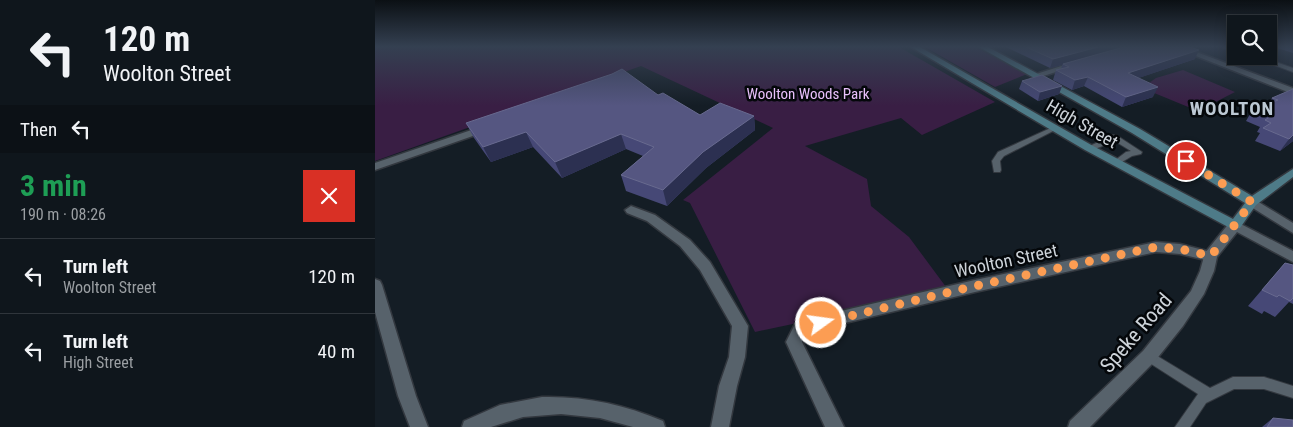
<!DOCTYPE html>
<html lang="en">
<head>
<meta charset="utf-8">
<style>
	body { margin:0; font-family:"Roboto Condensed",sans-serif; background:#1d2329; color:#f1f3f6; height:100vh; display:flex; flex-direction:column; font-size:19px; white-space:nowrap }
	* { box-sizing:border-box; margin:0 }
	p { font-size:16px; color:#9b9fa3 }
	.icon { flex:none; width:28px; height:28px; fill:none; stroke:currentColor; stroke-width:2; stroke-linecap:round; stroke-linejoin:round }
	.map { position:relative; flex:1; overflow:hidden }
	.details { display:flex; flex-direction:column; background:#0f161c; width:375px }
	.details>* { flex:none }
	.banner { background:#0f161c; color:#f1f3f6; overflow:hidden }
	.controls { position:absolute; left:852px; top:15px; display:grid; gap:10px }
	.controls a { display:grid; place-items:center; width:50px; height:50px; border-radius:0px; background:#0f161c; box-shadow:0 2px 12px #0003,0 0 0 1px #2f353b; font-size:25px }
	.pin { position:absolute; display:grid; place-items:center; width:42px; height:42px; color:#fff; margin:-21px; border:2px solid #fff; border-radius:50%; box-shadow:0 1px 5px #0007 }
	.me { position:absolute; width:55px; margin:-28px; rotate:76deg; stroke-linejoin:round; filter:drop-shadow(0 0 4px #0008) }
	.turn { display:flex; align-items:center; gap:18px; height:105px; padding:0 20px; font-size:22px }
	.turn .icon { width:65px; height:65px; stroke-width:2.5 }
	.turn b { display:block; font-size:35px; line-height:42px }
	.then { display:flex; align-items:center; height:48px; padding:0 20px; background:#0003; gap:10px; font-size:19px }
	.round { display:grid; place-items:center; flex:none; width:52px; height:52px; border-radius:0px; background:#1d2329 }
	.summary { display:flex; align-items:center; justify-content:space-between; height:85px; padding:0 20px }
	h1 { font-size:30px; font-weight:700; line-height:38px; color:#1e9e55 }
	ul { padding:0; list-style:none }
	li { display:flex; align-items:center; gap:15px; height:75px; padding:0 20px; border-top:1px solid #2f353b }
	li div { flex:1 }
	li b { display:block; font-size:19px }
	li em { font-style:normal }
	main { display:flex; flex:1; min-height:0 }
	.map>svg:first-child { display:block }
	.green { fill:#391e44 }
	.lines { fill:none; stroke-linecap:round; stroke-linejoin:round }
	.service-casing { stroke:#33383f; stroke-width:2 }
	.minor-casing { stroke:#33383f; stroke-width:3 }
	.tertiary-casing { stroke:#33383f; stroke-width:3 }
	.secondary-casing { stroke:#33383f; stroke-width:3 }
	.service { fill:#57626b; fill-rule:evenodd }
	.minor { fill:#57626b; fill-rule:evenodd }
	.tertiary { fill:#57626b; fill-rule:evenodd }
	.secondary { fill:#4e7b88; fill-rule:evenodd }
	.wall { fill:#464876 }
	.shaded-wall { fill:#2c3051 }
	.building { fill:#555681; stroke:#686a8f }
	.route { stroke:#fc9d53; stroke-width:9; stroke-dasharray:0 16.2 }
	.labels { text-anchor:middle; stroke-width:5; stroke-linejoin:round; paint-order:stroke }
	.far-park-label { font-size:15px; fill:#e8c0fb; stroke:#04070a }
	.street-label { font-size:18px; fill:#cdd3d9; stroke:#04070a }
	.far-district-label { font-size:19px; font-weight:bold; letter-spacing:1px; fill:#bcc8d3; stroke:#04070a }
	.near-street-label { font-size:21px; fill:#cdd3d9; stroke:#04070a }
</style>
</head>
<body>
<main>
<section class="details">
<div class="banner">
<div class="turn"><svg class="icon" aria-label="left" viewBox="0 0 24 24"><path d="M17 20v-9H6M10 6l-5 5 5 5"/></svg><div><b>120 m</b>Woolton Street</div></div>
<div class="then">Then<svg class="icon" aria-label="left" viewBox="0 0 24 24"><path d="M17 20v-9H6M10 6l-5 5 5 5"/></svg></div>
</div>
<div class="summary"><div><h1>3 min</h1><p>190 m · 08:26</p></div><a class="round" style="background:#d93025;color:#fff"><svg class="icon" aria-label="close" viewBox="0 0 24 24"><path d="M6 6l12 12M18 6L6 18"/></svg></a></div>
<ul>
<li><svg class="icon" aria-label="left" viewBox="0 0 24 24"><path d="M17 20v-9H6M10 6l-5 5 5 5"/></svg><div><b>Turn left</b><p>Woolton Street</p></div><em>120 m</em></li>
<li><svg class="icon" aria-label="left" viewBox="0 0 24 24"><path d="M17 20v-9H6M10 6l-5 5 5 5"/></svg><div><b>Turn left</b><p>High Street</p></div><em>40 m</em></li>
</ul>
</section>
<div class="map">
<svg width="918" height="427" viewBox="0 0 918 427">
	<rect width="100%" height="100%" fill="#141d25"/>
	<!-- green -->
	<g class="green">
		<polygon points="0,47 524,47 620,102 547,135 526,118 430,146 492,179 496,206 534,237 574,291 380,332 315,203 308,200 398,128 266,66 0,161"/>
		<polygon points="550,47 600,47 652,74 620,87"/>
		<polygon points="808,70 860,92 823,111 767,88 781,78"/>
	</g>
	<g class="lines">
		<!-- service casing -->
		<g class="service-casing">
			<g id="service">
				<polygon points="848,47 861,48 861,52 848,48"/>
				<polygon points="875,56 884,56 918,68 918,72"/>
				<polygon points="680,126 684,128 682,129 629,156 625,161 626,170 625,172 619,172 617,161 623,152"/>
				<path d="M735,135H741L767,152L766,154L757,156L742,165L738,163L739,161L751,152L756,151L738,140C731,145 720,150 711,150L710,148L728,140Z"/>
				<polygon points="774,351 835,388 858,377 889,377 918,386 918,398 889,389 859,389 831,403 815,427 800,427 823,394 770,360 768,356 770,352"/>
			</g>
		</g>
		<!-- minor casing -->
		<g class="minor-casing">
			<g id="minor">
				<polygon points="798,47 808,47 918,88 918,94"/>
				<polygon points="699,62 706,64 662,78 658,75"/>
				<polygon points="111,125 115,126 115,130 0,170 0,163"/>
				<polygon points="256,206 280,215 315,240 335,262 373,326 370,357 362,386 354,427 336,427 344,386 354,357 357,326 325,270 305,246 272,221 252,213 250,210"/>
				<polygon points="781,242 805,244 840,253 842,256 840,259 835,261 805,254 781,252 600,292 432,332 427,342 469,427 450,427 411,342 421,322 427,320 600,280"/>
				<polygon points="0,279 5,281 7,285 41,396 53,427 35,427 23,396 0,312"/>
				<path d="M167,397C210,396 248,404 288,421L290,427H258L225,418L186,414L148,417L116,427H87L89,421L125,405Z"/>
			</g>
		</g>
		<!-- tertiary casing -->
		<g class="tertiary-casing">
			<g id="tertiary">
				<polygon points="877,198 918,223 918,233 873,205 871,202 873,199"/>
				<polygon points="860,221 918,251 918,262 862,232 842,257 839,271 829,294 808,326 780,361 715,427 693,427 695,421 768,351 816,291 825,271 830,253 855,222"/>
			</g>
		</g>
		<!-- secondary casing -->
		<g class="secondary-casing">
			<polygon id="secondary" points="536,47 545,47 718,146 858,219 870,203 757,133 604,47 613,47 765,129 877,196 918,169 918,177 881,205 865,228 855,228 710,150"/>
		</g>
		<!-- service -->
		<use href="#service" class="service"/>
		<!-- minor -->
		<use href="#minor" class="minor"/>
		<!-- tertiary -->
		<use href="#tertiary" class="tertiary"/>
		<!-- secondary -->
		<use href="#secondary" class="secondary"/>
	</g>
	<!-- wall -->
	<g class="wall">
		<polygon points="631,47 815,47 820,59 763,78 778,97 747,107 709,86 697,90 678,80 681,70 686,69 687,65 675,68"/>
		<polygon points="899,47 918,47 918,53"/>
		<polygon points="647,81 687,86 684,94 663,101 644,89"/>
		<polygon points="918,89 918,141 905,151 880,141 885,133 882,132 885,127 871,121 878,109 893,104 897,98"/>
		<polygon points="283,95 325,115 379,116 380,130 331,168 292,206 251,191 246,175 268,156 251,149 187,178 158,147 116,162 99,138 91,123"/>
		<polygon points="910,263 918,265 918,304 914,302 900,317 889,311 887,314 873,306"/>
		<polygon points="898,418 918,427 887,427"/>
	</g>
	<!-- shaded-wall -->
	<g class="shaded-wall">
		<polygon points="723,47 752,47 688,64 687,65 675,68 678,59"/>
		<polygon points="824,50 820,59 749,83 753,73"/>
		<polygon points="713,77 709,86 697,90 700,80"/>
		<polygon points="687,86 684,94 663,101 665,92"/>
		<polygon points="783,87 778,97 747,107 751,97"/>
		<polygon points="379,116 380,130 331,168 292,206 288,190 328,152"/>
		<polygon points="151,132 158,147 116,162 108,147"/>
		<polygon points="246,134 251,149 187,178 180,162"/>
		<polygon points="918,135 918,141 905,151 914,139"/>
	</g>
	<!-- building -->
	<g class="building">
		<polygon points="651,47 723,47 678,59"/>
		<polygon points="749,47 815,47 824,50 753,73 783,87 751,97 713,77 700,80 681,70 694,67 688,64"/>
		<polygon points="247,69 283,95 288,93 325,115 345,103 379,116 328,152 288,190 246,175 279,147 246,134 180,162 151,132 108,147 91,123 237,74"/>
		<polygon points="667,75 687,86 665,92 647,81"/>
		<polygon points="918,89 918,135 914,139 888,128 896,123 890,120 896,116 878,109 903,100 897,98"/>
		<polygon points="910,263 918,265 918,298 915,301 904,295 902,297 887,290"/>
		<polygon points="898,418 918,420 918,427 892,427"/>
	</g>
	<!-- sky -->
	<linearGradient id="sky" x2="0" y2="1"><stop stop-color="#0b1014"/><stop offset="0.44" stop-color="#344051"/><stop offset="1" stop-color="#344051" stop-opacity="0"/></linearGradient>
	<rect width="918" height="106" fill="url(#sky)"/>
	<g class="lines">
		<!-- route -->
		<polyline class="route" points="446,323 600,286 781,247 805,249 836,256 877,202 811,161"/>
	</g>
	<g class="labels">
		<!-- far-park labels -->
		<g class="far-park-label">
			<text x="433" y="99">Woolton Woods Park</text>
		</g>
		<!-- street labels -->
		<g class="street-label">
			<text transform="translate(707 124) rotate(30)" y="6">High Street</text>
			<text transform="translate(631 261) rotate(-12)" y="6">Woolton Street</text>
		</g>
		<!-- far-district labels -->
		<g class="far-district-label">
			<text x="857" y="115">WOOLTON</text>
		</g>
		<!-- near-street labels -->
		<g class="near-street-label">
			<text transform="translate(761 333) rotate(-49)" y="7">Speke Road</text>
		</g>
	</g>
</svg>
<div class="controls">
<a><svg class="icon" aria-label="search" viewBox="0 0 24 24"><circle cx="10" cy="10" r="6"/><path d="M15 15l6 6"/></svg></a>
</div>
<div class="pin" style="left:811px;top:161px;background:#d93025"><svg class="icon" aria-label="arrive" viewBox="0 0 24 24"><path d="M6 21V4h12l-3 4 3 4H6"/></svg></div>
<svg class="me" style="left:446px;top:323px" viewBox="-20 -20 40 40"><circle r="17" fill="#fc9d53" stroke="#fff" stroke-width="3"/><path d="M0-11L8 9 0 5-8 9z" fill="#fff"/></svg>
</div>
</main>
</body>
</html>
